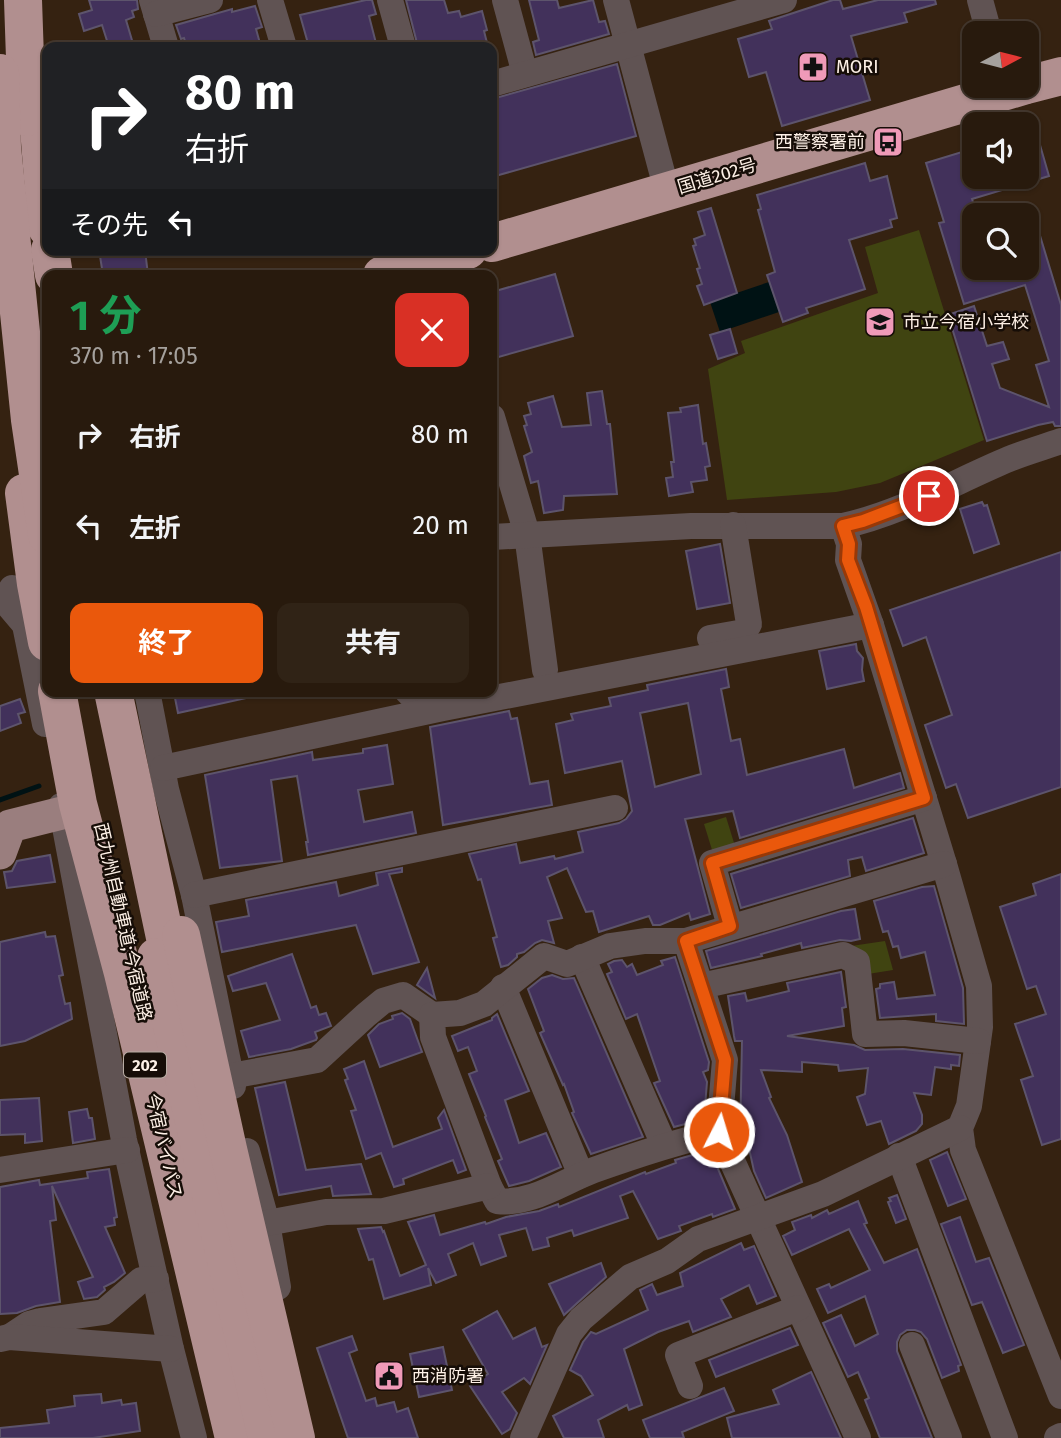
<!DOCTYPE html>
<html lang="ja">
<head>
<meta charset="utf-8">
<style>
	body { margin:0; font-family:"Fira Sans","Noto Sans JP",sans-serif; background:#302316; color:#f1f3f6; height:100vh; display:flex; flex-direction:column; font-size:26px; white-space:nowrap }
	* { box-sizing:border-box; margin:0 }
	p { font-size:23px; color:#a5a19d }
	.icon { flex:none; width:38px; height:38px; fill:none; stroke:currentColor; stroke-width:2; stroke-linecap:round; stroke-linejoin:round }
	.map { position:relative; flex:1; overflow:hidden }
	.side { position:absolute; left:42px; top:270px; width:455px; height:427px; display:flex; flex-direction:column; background:#281a0d; border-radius:14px; box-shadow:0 2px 5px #0004,0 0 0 2px #44382e }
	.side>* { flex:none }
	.guide { position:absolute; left:42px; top:42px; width:455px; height:214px; border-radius:14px; box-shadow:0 2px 5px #0004,0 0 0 2px #44382e; background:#202124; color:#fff; overflow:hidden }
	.needle { width:46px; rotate:83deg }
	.fabs { position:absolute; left:962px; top:21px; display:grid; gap:14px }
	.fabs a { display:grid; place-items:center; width:77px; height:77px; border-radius:14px; background:#281a0d; box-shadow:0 2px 5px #0004,0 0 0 2px #44382e; font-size:35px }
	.pin { position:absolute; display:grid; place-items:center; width:60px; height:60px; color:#fff; margin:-30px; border:4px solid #fff; border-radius:50%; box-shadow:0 2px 7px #0007 }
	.me { position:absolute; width:77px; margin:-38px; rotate:5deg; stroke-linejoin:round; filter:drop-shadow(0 0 5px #0008) }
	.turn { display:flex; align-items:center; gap:24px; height:147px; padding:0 28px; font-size:32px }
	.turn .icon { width:91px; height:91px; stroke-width:2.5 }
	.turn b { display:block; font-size:49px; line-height:60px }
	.then { display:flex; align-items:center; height:66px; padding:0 28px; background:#0003; gap:14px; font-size:26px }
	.round { display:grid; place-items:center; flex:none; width:74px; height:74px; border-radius:14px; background:#302316 }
	.summary { display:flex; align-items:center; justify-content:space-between; height:119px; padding:0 28px }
	h1 { font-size:42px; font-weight:700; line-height:52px; color:#1e9e55 }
	.cta { display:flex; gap:14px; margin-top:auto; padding:14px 28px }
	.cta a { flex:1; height:80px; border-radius:14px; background:#ea580c; color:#fff; font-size:28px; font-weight:700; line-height:80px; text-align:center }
	.cta a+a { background:#302316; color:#f1f3f6 }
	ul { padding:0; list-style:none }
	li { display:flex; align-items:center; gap:21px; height:91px; padding:0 28px }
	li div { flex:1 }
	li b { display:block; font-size:26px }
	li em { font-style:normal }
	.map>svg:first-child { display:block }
	.green { fill:#404411 }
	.water { fill:#001214 }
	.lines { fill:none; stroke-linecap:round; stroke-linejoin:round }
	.stream { stroke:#001214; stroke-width:5 }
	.building { fill:#42315b; stroke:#5d546c; stroke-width:2; fill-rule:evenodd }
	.minor { stroke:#605353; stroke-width:26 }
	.major { stroke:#9a7e7e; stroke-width:33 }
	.highway { stroke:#b18f8f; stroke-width:38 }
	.highway-bridge { stroke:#b18f8f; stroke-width:38 }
	.route-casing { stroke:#983908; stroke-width:18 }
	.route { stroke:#ea580c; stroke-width:12 }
	.labels { text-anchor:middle; stroke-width:5; stroke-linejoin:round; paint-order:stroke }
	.shield { fill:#160d07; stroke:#b8aca3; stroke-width:2 }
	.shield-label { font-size:16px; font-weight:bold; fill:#fdf0e6 }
	.poi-label { font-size:18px; fill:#fdf0e6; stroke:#160d07; text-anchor:start }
	.street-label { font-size:18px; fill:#fdf0e6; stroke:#160d07 }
</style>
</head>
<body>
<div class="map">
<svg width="1061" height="1438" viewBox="0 0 1061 1438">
	<rect width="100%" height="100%" fill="#352211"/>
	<!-- green -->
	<g class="green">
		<polygon points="919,230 984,440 880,483 836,492 727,500 708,369 745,353 741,341 878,293 865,247"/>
		<polygon points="726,817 735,846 713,853 704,824"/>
		<polygon points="885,941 893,970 868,974 851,946"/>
	</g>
	<!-- water -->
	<polygon class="water" points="769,282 779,312 720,332 710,302"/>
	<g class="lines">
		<!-- stream -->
		<polyline class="stream" points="0,800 39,786"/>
	</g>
	<!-- building -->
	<g class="building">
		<polygon points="89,0 137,0 138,9 132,11 134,17 126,20 134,47 109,47 102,25 84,31 79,14 92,10"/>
		<polygon points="366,0 372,0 376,14 369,16 377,47 309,47 300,15"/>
		<polygon points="406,0 444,0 448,13 459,11 461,17 482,11 487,30 484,31 488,47 418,47"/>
		<polygon points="529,0 557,0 559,8 593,0 599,22 605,21 609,34 536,55 533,42 539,40"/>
		<polygon points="833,0 840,0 843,9 878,0 935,0 936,4 904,13 907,22 851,36 870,100 782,126 766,72 749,77 738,39 772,29 769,21"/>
		<polygon points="255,6 262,27 256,29 261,47 187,47 184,38 181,39 176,25 232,9 232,12"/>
		<polygon points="617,64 636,136 492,177 492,99"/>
		<polygon points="1031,114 1049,176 972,199 975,208 975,268 1027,268 1027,207 1031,206 1061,305 1061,426 1055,426 1053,422 1038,425 987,441 948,315 974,306 987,346 1003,342 1009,359 992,364 1000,388 1049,407 1036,365 1049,361 1025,285 964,304 939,223 944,222 926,163 975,148 975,177 1027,177 1027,115"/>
		<polygon points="865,163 870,181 887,176 897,218 890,220 892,227 849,240 865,289 806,308 808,313 783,322 767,275 775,272 758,210 761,209 757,195"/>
		<polygon points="711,208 737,293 704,305 697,286 702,284 697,269 700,268 693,246 696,245 694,239 705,235 698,212"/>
		<polygon points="145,250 148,275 103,275 100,256"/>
		<polygon points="555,274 573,336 495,358 492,347 492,292"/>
		<polygon points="730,329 737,353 718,359 710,335"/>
		<polygon points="602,391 607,424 610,424 617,494 564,496 563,510 544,513 538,481 531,483 524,456 532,452 524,426 527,425 524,416 531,414 528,403 553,396 562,427 591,425 587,393"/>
		<polygon points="698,405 703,444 706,443 710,466 705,467 707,480 691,482 693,492 669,496 666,478 673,477 671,462 674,462 668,413 681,412 680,408"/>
		<polygon points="982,502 984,506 987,505 999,544 974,553 960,509"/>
		<polygon points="720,544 730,603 697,609 686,551"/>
		<polygon points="1061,552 1061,787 968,818 956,784 946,788 925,725 952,715 926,637 903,646 890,610"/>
		<polygon points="856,644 857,651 863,658 862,670 864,681 827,689 819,651"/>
		<path d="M726,669L729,687L721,689L731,741L740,739L747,775L844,749L854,788L900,773L904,788L740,838L733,811L685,819L710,914L691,920L689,913L660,925H653L649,916L599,932L593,911L586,912L567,868L547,877L562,918L548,921L554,943L542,940L535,943L524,952L517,954V957L508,965L501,967L493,938L497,937L481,879L478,880L469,854L516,844L520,863L554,856L555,859L583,852L578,832L619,823L626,819L632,811L622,761L565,773L556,724L573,720L571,714L611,706L609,698L648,690L647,685ZM688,703L701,774L655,787L640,713Z"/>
		<polygon points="182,691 251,691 251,697 178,713 174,693"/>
		<polygon points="20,699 25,712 18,714 21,723 0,731 0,706"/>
		<polygon points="509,711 511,719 517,718 530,784 548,781 552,805 443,825 430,727"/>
		<polygon points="387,745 393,784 358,790 364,822 412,812 416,833 308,855 306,842 308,842 297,776 271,780 282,861 220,868 205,775 312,752 313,760 363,753 363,749"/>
		<polygon points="913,818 924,853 866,871 862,857 848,860 850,876 741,908 731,874"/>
		<polygon points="50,855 55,882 7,888 4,872 12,871 17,861"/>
		<polygon points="402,868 402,872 389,874 419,962 373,974 356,925 222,952 216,922 249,916 246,900 336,882 339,896 378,885 376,873"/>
		<polygon points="1061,874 1061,1139 1042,1145 1021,1080 1033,1076 1015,1024 1046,1014 1036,986 1027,989 1000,907 1036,895 1033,884"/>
		<polygon points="934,886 963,988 964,1024 936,1021 936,1014 880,1018 876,989 880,988 880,984 894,982 897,999 935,995 925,952 901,958 898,946 893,947 888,931 883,932 874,901 922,887"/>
		<polygon points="855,909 860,939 851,941 840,940 802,948 801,943 761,954 762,956 711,968 706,951 841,911"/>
		<polygon points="45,932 46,937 55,936 63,975 59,976 65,1004 70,1003 72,1019 25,1041 0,1046 0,942"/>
		<polygon points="292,954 311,1008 316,1006 319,1015 326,1013 331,1026 315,1032 317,1038 316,1040 291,1049 249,1057 241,1031 280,1020 266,983 233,991 228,976"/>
		<polygon points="675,957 709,1062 708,1070 703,1072 707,1082 704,1119 674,1127 654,1083 660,1081 637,1014 626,1019 607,974 612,972 608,964 614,961 622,960 627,967 632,964 637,975 663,965 661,961"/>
		<polygon points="427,968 435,998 417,985"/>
		<polygon points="841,972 846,1007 842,1008 844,1026 787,1036 854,1045 865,1050 903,1049 960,1055 959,1066 951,1065 951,1069 935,1067 931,1095 914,1093 922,1115 922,1124 916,1131 889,1144 881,1121 867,1125 857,1097 865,1094 868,1068 839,1071 838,1065 802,1062 802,1072 761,1070 771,1097 769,1098 787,1135 802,1182 766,1198 754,1171 746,1135 740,1137 742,1041 735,1041 734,1036 728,996 745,993 747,1001 789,991 787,983"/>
		<polygon points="552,975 563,979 574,978 643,1137 591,1154 572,1113 574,1112 564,1084 563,1085 540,1033 544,1031 528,989 542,978"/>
		<polygon points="402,1013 410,1019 422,1052 380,1067 368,1035 379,1024 393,1019 392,1016"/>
		<polygon points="497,1014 529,1091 505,1100 519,1143 546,1133 561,1167 529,1181 509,1186 498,1161 502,1159 485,1117 486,1116 469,1074 477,1071 468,1047 458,1051 452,1036 492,1020 492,1018"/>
		<polygon points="364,1061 393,1147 442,1129 438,1118 444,1110 466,1170 458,1173 453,1160 403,1179 404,1184 394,1187 381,1153 366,1159 351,1111 356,1110 345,1080 348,1079 344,1069"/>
		<polygon points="285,1082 306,1170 361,1164 371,1194 333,1196 331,1186 279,1195 255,1088"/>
		<polygon points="39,1098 42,1141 25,1143 25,1134 0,1135 0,1100"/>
		<polygon points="87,1109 89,1118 92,1118 95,1139 73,1143 69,1112"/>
		<polygon points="710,1150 735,1209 713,1217 712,1214 679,1226 681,1231 658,1239 633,1191 620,1196 628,1218 574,1236 572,1230 547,1238 549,1246 533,1250 526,1228 499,1235 506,1256 481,1265 473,1243 448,1254 456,1275 436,1283 428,1268 431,1285 384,1299 373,1259 369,1260 358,1229 381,1227 383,1232 384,1231 400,1276 426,1265 408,1222 434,1215 440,1235 485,1222 486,1224 506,1217 539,1211 558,1204 559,1207 645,1172 646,1174 676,1163 675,1160"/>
		<polygon points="947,1152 966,1199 948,1206 930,1160"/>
		<polygon points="109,1169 117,1217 114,1218 115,1225 105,1227 125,1273 114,1282 104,1287 105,1290 97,1297 84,1299 78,1282 93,1277 52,1186 56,1220 50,1221 60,1302 36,1306 17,1313 0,1314 0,1187 39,1180 40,1185 88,1178 87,1172"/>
		<polygon points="897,1195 906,1219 896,1223 888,1202 891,1201 889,1198"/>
		<polygon points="858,1201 867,1223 864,1224 884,1263 917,1249 961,1365 958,1366 959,1371 942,1378 927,1339 921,1332 915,1330 907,1330 900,1335 897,1342 897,1351 932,1438 880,1438 865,1400 869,1398 858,1372 848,1377 823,1323 841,1315 855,1346 878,1334 865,1296 828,1313 817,1289 829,1284 831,1288 870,1270 849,1229 792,1255 783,1236 795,1230 792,1222 811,1215 812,1218 827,1210 829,1214"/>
		<polygon points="960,1217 976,1262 989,1258 1024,1345 1003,1353 982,1302 972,1305 941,1224"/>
		<polygon points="741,1243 744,1250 754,1246 776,1296 757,1304 749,1285 721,1299 731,1317 693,1332 689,1321 658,1332 624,1349 642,1405 629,1410 627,1405 598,1420 604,1438 564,1438 553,1416 593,1395 581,1376 570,1370 583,1342 591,1332 596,1334 648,1310 640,1290 652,1284 657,1295 683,1286 680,1273"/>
		<polygon points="601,1263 606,1277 564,1315 549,1284"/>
		<polygon points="497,1311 513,1339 535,1328 542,1347 547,1345 530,1384 524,1378 502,1392 517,1413 510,1429 502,1434 470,1386 488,1374 463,1330"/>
		<polygon points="790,1328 798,1345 716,1377 709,1360"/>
		<polygon points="352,1336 357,1350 349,1353 366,1401 375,1398 377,1406 394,1402 397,1412 408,1408 418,1438 348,1438 317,1348"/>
		<polygon points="443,1347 452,1390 419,1397 410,1354"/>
		<polygon points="811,1372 841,1438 732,1438 727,1418 779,1404 773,1390"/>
		<polygon points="724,1388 734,1411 682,1432 684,1438 650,1438 643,1420"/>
		<polygon points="101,1394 102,1403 121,1400 122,1405 136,1403 140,1431 93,1438 0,1438 0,1428 49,1423 47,1410 75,1406 74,1396"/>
	</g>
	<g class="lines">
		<!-- minor -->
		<g class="minor">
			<polyline points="152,0 166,47"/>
			<polyline points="270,0 284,47"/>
			<polyline points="390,0 403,47"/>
			<polyline points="505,0 525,74"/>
			<polyline points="616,0 667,191"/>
			<polyline points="980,0 989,33"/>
			<polyline points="156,14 210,0"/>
			<polyline points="492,84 784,0"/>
			<polyline points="492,417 527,534 545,670"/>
			<polyline points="843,526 849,544 848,560 871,625 944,864 979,986 980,1027 969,1106 960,1128 963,1150 1061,1396"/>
			<path d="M492,537L691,526H843C902,513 954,482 1009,459C1026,452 1044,447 1061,441"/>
			<polyline points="12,588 8,594 9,606 25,625 45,724"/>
			<polyline points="710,638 744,632 749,624 733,525"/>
			<polyline points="147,691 166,789 194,895 233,1086"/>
			<polyline points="407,691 411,695 431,691"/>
			<polyline points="163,768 443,708 871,625"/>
			<polyline points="61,806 124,1140 171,1349 194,1438"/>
			<polyline points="194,895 615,808"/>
			<polyline points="730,926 712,863 924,798"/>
			<polyline points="686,941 725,1060 719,1132 858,1438"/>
			<polyline points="582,957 664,1145"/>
			<polyline points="701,986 843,955 857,962 865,1034 904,1033 978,1041"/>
			<polyline points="503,987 581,1175"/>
			<polyline points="231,1076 317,1060 366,1015 383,1001 403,995 432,1015"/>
			<path d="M719,1132C675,1142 636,1155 594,1170C562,1182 531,1205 497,1201L489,1186L433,1037L432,1015L460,1013L484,1004L544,956L567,964L610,946L645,941H686L944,864"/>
			<polyline points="247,1151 267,1223 278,1287"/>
			<polyline points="899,1156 1005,1438"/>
			<polyline points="0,1170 127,1150"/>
			<polyline points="267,1223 326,1212 384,1211 489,1186"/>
			<polyline points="11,1336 29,1324 40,1321 104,1312 141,1280 156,1279"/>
			<polyline points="0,1339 9,1337 171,1349"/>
			<polyline points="912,1345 949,1438"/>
			<polyline points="690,1386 678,1355 798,1308"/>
			<polyline points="523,1438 569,1334 581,1319 630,1277 667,1261 698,1239 823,1194 960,1128"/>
			<polyline points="1057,1438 1061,1436"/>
		</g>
		<!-- major -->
		<polyline class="major" points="0,853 10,826 62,813"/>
		<!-- highway -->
		<g class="highway">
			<polyline points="35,79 47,228"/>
			<polyline points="1027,85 1061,76"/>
			<polyline points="492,243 1023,86"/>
			<polyline points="50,250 54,275"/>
			<polyline points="382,275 468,250"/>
			<polyline points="24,493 36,584 47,642"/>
			<polyline points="57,691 78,804 123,973 234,1438"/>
			<polyline points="113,691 174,980"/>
			<polyline points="156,957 267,1438"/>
		</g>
		<!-- highway-bridge -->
		<g class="highway-bridge">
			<polyline points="23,0 27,117"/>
			<polyline points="0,73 2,147 30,420 47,535"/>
			<polyline points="181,935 228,1149 296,1438"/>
		</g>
	</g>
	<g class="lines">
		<!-- route casing -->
		<g class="route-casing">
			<polyline id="route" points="719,1132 725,1060 686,941 730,926 712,863 924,798 866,607 848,560 849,544 843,526 863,521 929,496"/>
		</g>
		<!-- route -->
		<use href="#route" class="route"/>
	</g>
	<!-- icons -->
	<defs>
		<g id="pharmacy-square" transform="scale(1.575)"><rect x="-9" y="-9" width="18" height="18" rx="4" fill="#ef9ab8" stroke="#160d07"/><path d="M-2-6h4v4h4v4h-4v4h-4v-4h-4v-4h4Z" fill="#111"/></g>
		<g id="bus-square" transform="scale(1.575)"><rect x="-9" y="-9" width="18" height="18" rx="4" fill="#ef9ab8" stroke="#160d07"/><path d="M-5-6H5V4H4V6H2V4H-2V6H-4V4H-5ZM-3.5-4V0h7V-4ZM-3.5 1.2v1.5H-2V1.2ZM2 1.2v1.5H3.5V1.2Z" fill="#111"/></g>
		<g id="school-square" transform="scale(1.575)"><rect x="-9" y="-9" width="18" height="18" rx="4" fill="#ef9ab8" stroke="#160d07"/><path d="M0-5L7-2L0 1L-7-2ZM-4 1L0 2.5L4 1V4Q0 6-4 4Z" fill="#111"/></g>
		<g id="civic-square" transform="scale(1.575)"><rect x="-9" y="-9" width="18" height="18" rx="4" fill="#ef9ab8" stroke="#160d07"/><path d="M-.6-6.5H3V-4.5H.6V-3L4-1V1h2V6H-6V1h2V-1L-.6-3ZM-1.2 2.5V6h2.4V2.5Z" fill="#111"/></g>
	</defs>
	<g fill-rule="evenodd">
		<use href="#pharmacy-square" x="813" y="67"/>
		<use href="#bus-square" x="888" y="142"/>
		<use href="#school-square" x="880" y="322"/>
		<use href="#civic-square" x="389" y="1376"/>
	</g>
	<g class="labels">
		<!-- shield labels -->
		<rect class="shield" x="124" y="1052.5" width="42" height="25" rx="5"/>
		<g class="shield-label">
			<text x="145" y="1071">202</text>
		</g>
		<!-- poi labels -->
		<g class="poi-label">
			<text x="836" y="73">MORI</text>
			<text x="865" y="148" text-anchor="end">西警察署前</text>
			<text x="903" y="328">市立今宿小学校</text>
			<text x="412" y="1382">西消防署</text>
		</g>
		<!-- street labels -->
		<g class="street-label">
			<text transform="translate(717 176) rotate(-17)" y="6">国道202号</text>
			<text transform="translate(123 922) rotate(77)" y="6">西九州自動車道;今宿道路</text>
			<text transform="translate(164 1146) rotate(77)" y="6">今宿バイパス</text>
		</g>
	</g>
</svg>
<div class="fabs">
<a><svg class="needle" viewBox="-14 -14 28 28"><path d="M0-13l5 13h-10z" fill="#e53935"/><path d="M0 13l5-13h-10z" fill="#a5a19d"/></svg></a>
<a><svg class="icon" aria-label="sound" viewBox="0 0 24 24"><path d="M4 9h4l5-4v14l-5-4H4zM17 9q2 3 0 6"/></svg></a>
<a><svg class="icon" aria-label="search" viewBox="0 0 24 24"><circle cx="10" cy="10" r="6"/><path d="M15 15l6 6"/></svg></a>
</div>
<div class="pin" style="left:929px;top:496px;background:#d93025"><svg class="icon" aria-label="arrive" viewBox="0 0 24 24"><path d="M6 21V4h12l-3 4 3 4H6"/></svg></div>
<svg class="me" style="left:719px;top:1132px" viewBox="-20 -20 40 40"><circle r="17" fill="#ea580c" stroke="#fff" stroke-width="3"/><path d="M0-11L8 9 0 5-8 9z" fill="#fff"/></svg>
<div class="guide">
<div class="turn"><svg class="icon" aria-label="right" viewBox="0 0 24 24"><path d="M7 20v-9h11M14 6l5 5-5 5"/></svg><div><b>80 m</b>右折</div></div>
<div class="then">その先<svg class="icon" aria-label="left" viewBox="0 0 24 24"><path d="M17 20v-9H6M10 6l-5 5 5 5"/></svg></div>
</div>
<section class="side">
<div class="summary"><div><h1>1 分</h1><p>370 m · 17:05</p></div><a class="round" style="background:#d93025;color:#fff"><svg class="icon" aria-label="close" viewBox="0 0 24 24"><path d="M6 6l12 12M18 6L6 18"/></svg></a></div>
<ul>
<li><svg class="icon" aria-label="right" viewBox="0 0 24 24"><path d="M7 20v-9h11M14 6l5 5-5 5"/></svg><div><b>右折</b></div><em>80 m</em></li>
<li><svg class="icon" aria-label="left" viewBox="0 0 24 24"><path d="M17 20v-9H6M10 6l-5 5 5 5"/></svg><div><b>左折</b></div><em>20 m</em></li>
</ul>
<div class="cta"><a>終了</a><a>共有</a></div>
</section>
</div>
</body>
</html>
